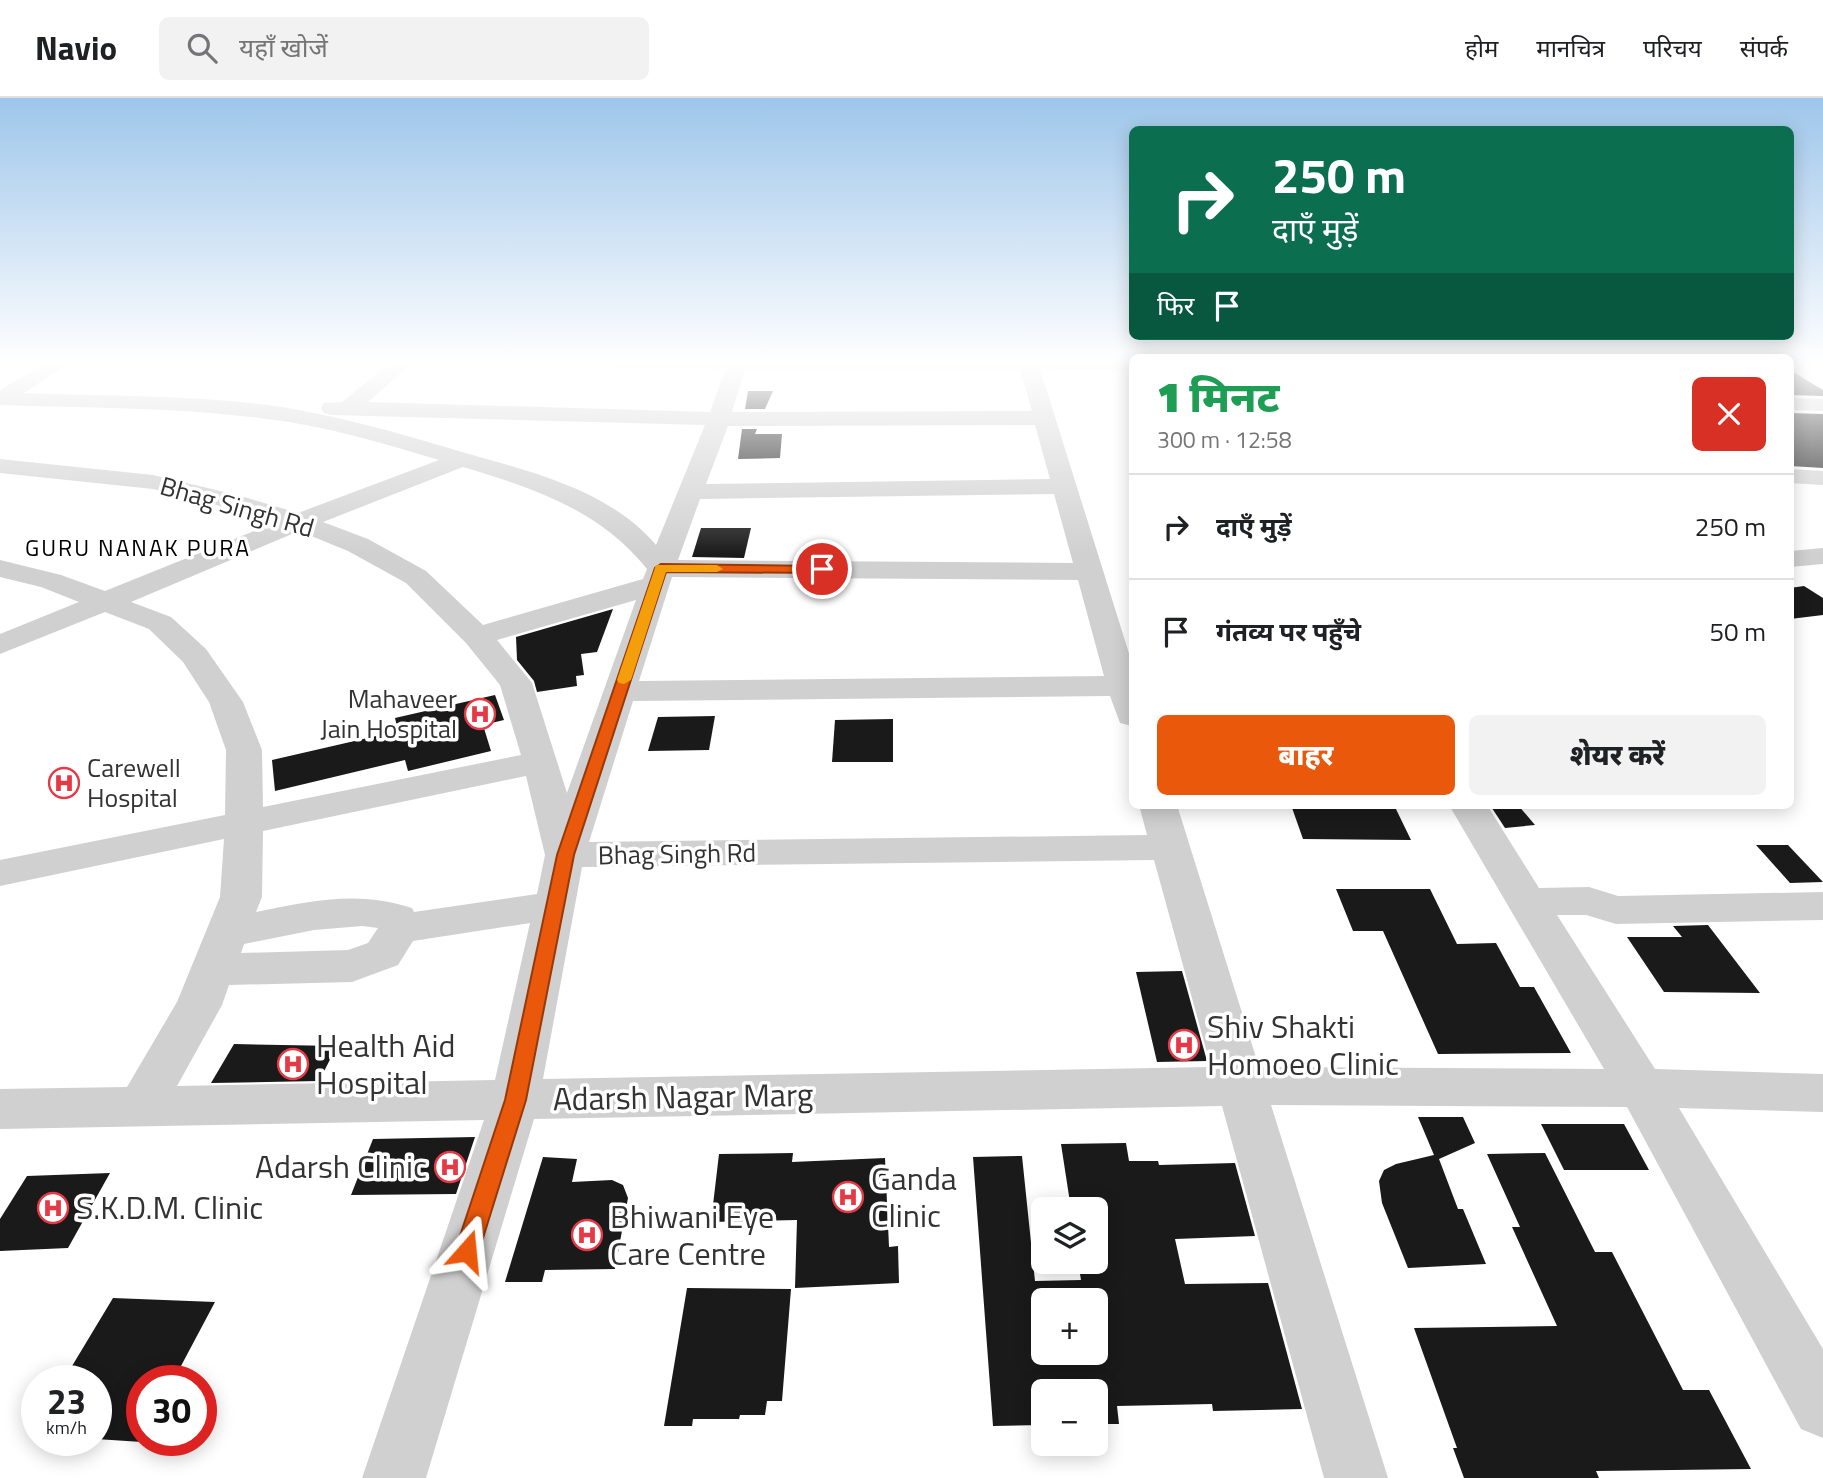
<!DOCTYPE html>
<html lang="hi">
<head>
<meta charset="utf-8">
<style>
	body { margin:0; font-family:"Titillium Web","Noto Sans Devanagari",sans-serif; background:#f2f2f2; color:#202124; height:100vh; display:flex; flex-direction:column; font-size:26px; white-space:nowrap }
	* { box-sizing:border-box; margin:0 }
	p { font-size:23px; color:#757577 }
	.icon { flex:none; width:38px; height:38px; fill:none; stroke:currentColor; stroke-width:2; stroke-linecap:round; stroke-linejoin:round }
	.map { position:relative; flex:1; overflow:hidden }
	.side { position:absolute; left:1129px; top:256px; width:665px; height:455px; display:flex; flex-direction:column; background:#fff; border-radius:10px; box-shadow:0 4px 18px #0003 }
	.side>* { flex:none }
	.guide { position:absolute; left:1129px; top:28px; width:665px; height:214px; border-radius:10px; box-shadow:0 4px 18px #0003; background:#0b6e4f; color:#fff; overflow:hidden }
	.controls { position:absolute; left:1031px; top:1099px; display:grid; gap:14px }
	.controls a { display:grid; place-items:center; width:77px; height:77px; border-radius:10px; background:#fff; box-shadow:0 4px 18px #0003; font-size:35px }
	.speed { position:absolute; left:21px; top:1267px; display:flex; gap:14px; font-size:35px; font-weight:700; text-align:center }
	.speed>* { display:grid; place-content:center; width:91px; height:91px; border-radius:50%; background:#fff; box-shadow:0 4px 18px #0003; line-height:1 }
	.speed small { font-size:18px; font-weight:400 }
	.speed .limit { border:10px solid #d22; background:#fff; color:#111 }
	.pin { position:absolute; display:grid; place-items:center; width:60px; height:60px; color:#fff; margin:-30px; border:4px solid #fff; border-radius:50%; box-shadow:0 2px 7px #0007 }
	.me { position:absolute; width:77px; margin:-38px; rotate:18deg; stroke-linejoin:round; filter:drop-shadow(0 0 5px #0008) }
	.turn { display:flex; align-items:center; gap:24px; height:147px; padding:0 28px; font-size:32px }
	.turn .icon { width:91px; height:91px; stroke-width:2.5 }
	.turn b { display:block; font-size:49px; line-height:60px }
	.then { display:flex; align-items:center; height:66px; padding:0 28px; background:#0003; gap:14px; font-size:26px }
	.round { display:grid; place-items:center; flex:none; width:74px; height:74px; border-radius:10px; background:#f2f2f2 }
	.overview { display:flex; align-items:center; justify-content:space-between; height:119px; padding:0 28px }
	h1 { font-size:42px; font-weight:800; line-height:52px; color:#1e9e55 }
	.primary-button { display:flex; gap:14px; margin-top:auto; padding:14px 28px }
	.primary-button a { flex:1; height:80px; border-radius:10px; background:#ea580c; color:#fff; font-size:28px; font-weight:800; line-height:80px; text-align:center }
	.primary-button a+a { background:#f2f2f2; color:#202124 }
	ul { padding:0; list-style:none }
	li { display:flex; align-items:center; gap:21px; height:105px; padding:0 28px; border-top:2px solid #e0e0e0 }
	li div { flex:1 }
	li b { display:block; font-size:26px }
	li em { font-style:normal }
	header { display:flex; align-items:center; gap:42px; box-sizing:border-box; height:98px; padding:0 35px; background:#fff; border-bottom:2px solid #e0e0e0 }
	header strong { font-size:33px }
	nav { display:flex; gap:38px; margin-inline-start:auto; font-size:24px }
	.search { width:490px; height:63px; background:#f2f2f2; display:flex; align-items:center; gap:18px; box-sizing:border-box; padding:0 24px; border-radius:10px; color:#757577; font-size:26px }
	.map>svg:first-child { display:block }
	.building { fill:#1a1a1a; fill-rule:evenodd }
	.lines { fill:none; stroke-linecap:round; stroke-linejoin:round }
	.minor { fill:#d0d0d0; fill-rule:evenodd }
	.route { fill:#ea580c; stroke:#983908; stroke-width:2 }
	.slow { fill:#f59e0b }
	.labels { text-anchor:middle; stroke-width:7; stroke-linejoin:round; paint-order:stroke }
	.far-neighbourhood-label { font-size:23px; letter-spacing:2px; fill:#000; stroke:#fff }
	.street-label { font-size:26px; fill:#333; stroke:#fff }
	.poi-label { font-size:26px; fill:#333; stroke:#fff; text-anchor:end }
	.near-poi-label { font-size:32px; fill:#333; stroke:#fff; text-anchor:start }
	.near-street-label { font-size:32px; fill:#333; stroke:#fff }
</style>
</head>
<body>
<header>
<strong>Navio</strong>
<div class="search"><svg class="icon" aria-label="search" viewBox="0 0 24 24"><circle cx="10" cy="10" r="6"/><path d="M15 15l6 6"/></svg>यहाँ खोजें</div>
<nav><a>होम</a><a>मानचित्र</a><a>परिचय</a><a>संपर्क</a></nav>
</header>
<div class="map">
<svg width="1823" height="1380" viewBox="0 0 1823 1380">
	<rect width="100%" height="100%" fill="#fff"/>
	<!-- building -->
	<g class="building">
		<polygon points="1790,272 1823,292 1823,298 1790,297"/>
		<polygon points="748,293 773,293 765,311 745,311"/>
		<polygon points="1790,315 1823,316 1823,370 1790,368"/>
		<polygon points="742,331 757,331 755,336 782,336 780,360 738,361"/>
		<polygon points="701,430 751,430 744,460 692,459"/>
		<polygon points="1804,488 1823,500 1823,517 1790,521 1790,490"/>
		<polygon points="613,511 597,554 581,556 584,577 576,578 577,588 537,594 534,583 517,562 516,539"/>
		<polygon points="495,597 504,622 483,627 491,653 408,673 405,662 275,693 272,662 398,633 395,620"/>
		<polygon points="715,618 709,652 648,653 658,619"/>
		<polygon points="893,621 893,664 832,664 835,622"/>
		<polygon points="1291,707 1394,707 1411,742 1303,741"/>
		<polygon points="1490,707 1518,707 1535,727 1505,730"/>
		<polygon points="1756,747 1788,747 1823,784 1790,785"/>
		<polygon points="1336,791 1430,791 1457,846 1496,845 1520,889 1534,889 1571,955 1438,956 1383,833 1353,833"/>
		<polygon points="1708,827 1760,895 1664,894 1627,839 1682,839 1673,828"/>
		<polygon points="1182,873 1207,963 1157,964 1136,874"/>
		<polygon points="234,946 337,948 319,983 211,985"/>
		<polygon points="1418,1019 1463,1019 1475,1045 1439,1061 1458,1111 1463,1111 1486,1166 1408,1170 1382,1105 1379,1083 1384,1072 1396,1066 1434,1057"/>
		<polygon points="1541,1026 1624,1026 1649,1072 1564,1072"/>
		<polygon points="475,1039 456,1096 351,1097 373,1041"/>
		<path d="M1126,1045L1129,1063H1158L1159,1067L1235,1065L1255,1138L1175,1141L1185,1186L1268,1185L1302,1311L1213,1313L1212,1306L1117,1308L1119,1326H1096V1293H1043V1327L993,1328L973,1059L1022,1058L1035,1183L1081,1182L1078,1164H1096V1111H1071L1061,1046ZM1043,1202H1096V1255H1043Z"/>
		<polygon points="793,1055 792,1064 885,1060 889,1149 898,1148 899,1185 795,1190 797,1122 711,1124 719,1056"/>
		<polygon points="1545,1055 1595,1154 1612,1154 1683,1292 1709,1292 1751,1371 1596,1373 1599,1380 1464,1380 1453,1350 1457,1350 1414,1230 1557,1228 1512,1129 1520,1129 1487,1056"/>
		<polygon points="543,1059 577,1061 572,1084 612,1082 623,1087 628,1100 615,1171 545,1172 542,1184 505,1184"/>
		<polygon points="110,1075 68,1150 0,1153 0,1121 27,1078"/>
		<polygon points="687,1190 791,1191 782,1303 767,1303 765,1317 740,1317 739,1321 693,1321 692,1328 664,1328"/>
		<polygon points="113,1200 215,1204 173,1283 142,1283 142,1344 96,1341 96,1283 63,1283"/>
	</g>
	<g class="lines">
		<!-- minor -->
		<g class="minor">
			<path d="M47,264H70L24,295C105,298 187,297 268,307C341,317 414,340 483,360C544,377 614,397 656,447L705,327L332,317L324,315L321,310L324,305L342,304L391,264H413L368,304L710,314L725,271L619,270L612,268L609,264H1132V273L1040,271L1132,565V628L1120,625L1110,598L633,603L589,744L1147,737L1139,707H1177L1259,969L1604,971L1449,707H1487L1539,790L1589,789L1618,798L1823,794V822L1616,826L1586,817H1557L1655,971L1823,976V1014L1679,1010L1823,1251V1340L1801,1331L1627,1009L1271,1007L1388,1380H1324L1222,1008L534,1021L426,1380H362L484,1022L0,1031V991L127,989L177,904L220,799L224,741L0,788V762L225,717L226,652L209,604L183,564L149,531L105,514L0,556V536L79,504L41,489L0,479V462L61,477L105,493L274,425L224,409L153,391L0,375V361L153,377L241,398L298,415L439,362C383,345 326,328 267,321C179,309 89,310 0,307V292ZM745,271H1020L1032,313L732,314ZM1035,327L1050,381L706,386L728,328ZM463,369C533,390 600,412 647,471L643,481L483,527L426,473L368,441L323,424ZM1054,396L1073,465L678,462L700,401ZM299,433L348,453L406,485L466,545L500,587L521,657L263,709L262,652L243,604L206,551L171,519L131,504ZM672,479L1078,482L1104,578L639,583ZM636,502L567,695L532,585L497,542ZM526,678L545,757L537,796L414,814L412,810C358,792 310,803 256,814L262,799L263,733ZM1154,762L1211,969L543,981L582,769ZM530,825L495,982L177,988L222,907L229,887L352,884L398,867L413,843ZM362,828L378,830L368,845L348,852L241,855L244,846L314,832Z"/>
			<polygon points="1790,300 1823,301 1823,313 1790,312"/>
			<polygon points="1790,371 1823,373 1823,387 1790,385"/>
			<polygon points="1823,450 1823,466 1790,469 1790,453"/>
		</g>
	</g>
	<!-- sky -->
	<linearGradient id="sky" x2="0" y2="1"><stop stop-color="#9ec6ea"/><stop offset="0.58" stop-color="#fff"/><stop offset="1" stop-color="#fff" stop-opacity="0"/></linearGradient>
	<rect width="1823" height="457" fill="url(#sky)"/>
	<!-- route -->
	<polygon class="route" points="661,466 822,468 828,471 822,475 666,474 574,757 526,1002 479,1153 475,1161 467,1164 458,1161 455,1153 505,1002 557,757 655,470"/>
	<!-- slow -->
	<polygon class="slow" points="656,467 717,467 723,471 717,474 666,474 631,582 624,586 619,585 617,582"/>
	<!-- icons -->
	<defs>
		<g id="hospital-ring" transform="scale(1.575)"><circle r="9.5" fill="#fff" stroke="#e63946" stroke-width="1.5"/><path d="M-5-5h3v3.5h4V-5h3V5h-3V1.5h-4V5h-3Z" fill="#e63946"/></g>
	</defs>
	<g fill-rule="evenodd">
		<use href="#hospital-ring" x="480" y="616"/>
		<use href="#hospital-ring" x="64" y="685"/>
		<use href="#hospital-ring" x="1184" y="947"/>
		<use href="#hospital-ring" x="293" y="966"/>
		<use href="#hospital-ring" x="450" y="1069"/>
		<use href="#hospital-ring" x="848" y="1099"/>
		<use href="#hospital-ring" x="53" y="1110"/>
		<use href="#hospital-ring" x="587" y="1137"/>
	</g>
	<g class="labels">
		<!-- far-neighbourhood labels -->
		<g class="far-neighbourhood-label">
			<text x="138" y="458">GURU NANAK PURA</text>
		</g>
		<!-- street labels -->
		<g class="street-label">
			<text transform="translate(237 409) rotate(16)" y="9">Bhag Singh Rd</text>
			<text transform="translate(677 756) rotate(-1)" y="9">Bhag Singh Rd</text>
		</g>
		<!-- poi labels -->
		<g class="poi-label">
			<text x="457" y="610">Mahaveer<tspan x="457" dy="30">Jain Hospital</tspan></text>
			<text x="87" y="679" text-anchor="start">Carewell<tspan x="87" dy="30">Hospital</tspan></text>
		</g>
		<!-- near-poi labels -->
		<g class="near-poi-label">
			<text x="1207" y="940">Shiv Shakti<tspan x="1207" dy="37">Homoeo Clinic</tspan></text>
			<text x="316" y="959">Health Aid<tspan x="316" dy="37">Hospital</tspan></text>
			<text x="427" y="1080" text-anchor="end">Adarsh Clinic</text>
			<text x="871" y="1092">Ganda<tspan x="871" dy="37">Clinic</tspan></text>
			<text x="76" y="1121">S.K.D.M. Clinic</text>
			<text x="610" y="1130">Bhiwani Eye<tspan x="610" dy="37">Care Centre</tspan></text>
		</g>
		<!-- near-street labels -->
		<g class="near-street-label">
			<text transform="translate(683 999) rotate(-1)" y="11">Adarsh Nagar Marg</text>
		</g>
	</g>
</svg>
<div class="controls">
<a><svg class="icon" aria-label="layers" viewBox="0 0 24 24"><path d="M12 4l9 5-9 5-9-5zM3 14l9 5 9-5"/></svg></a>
<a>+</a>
<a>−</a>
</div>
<div class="speed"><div>23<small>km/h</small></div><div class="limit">30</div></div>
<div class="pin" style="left:822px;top:471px;background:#d93025"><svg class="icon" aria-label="arrive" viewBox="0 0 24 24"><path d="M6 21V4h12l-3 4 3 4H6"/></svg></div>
<svg class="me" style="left:467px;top:1153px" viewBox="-20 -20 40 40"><path d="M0-17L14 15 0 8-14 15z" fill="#ea580c" stroke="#fff" stroke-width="4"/></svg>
<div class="guide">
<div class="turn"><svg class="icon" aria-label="right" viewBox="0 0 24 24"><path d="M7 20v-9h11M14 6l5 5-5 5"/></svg><div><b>250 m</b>दाएँ मुड़ें</div></div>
<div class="then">फिर<svg class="icon" aria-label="arrive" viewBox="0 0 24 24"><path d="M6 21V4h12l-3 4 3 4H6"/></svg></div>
</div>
<section class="side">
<div class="overview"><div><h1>1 मिनट</h1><p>300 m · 12:58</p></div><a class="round" style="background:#d93025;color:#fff"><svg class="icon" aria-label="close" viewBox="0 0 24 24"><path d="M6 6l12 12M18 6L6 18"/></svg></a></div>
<ul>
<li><svg class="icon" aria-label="right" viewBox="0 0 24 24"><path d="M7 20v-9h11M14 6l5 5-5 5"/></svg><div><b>दाएँ मुड़ें</b></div><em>250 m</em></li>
<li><svg class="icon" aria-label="arrive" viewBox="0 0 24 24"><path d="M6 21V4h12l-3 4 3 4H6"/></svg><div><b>गंतव्य पर पहुँचे</b></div><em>50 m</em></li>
</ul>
<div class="primary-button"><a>बाहर</a><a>शेयर करें</a></div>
</section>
</div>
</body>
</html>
